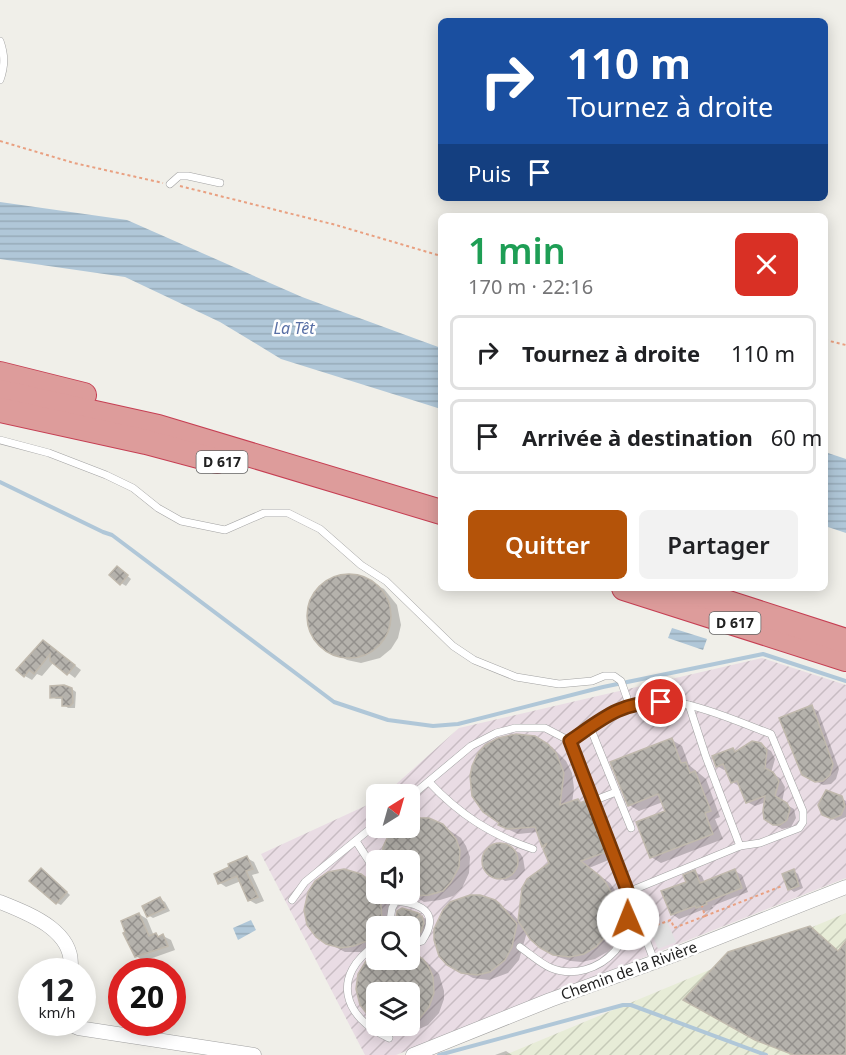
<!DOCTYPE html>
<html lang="fr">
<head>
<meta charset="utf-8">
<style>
	body { margin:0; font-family:"Noto Sans",sans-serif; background:#f2f2f2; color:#202124; height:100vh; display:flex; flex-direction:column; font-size:22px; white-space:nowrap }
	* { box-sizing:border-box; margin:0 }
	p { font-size:20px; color:#757577 }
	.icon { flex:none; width:33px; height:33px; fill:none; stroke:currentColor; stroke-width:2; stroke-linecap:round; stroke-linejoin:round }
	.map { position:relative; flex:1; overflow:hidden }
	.panel { position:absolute; left:438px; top:213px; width:390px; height:378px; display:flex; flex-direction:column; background:#fff; border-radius:9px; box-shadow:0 3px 15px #0003 }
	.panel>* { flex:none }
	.top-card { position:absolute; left:438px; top:18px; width:390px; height:183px; border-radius:9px; box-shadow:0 3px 15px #0003; background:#1a4fa0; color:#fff; overflow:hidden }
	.needle { width:39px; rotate:37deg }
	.controls { position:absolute; left:366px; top:784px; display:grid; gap:12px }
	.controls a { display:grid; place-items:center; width:54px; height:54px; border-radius:9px; background:#fff; box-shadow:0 3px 15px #0003; font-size:30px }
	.speed { position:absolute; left:18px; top:958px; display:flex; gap:12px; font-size:30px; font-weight:700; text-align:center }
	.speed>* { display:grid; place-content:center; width:78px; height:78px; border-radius:50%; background:#fff; box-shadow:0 3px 15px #0003; line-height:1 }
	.speed small { font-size:15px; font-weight:400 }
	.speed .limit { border:9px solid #d22; background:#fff; color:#111 }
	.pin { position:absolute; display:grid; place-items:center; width:51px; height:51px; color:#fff; margin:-26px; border:3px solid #fff; border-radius:50%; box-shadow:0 2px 6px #0007 }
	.me { position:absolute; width:66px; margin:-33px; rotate:359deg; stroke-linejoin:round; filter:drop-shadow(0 0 4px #0008) }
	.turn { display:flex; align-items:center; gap:21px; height:126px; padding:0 30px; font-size:27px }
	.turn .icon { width:78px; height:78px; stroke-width:2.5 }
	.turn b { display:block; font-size:42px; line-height:51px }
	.then { display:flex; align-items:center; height:57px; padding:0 30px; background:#0003; gap:12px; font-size:22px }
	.round { display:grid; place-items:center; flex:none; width:63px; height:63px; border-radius:9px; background:#f2f2f2 }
	.headline { display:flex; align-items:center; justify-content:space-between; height:102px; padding:0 30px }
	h1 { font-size:36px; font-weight:600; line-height:45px; color:#1e9e55 }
	.cta { display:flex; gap:12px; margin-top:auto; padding:12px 30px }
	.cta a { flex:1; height:69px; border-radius:9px; background:#b45309; color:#fff; font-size:24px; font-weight:600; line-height:69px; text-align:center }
	.cta a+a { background:#f2f2f2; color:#202124 }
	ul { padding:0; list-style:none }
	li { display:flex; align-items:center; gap:18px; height:75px; margin:0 12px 9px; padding:0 18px; border:3px solid #e0e0e0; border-radius:9px }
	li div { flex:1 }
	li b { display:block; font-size:22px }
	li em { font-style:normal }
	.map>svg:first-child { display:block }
	.industrial { fill:url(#industrial-furrows); fill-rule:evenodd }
	.farmland { fill:url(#farmland-furrows) }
	.parking { fill:#e1e1e1 }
	.water { fill:url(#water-rules) }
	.shadow { fill:#0003 }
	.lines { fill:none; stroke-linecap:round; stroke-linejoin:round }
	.stream { stroke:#b0c7d8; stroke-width:4 }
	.building { fill:url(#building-cross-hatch); stroke:#c0b9ad; stroke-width:1.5 }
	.lane-casing { stroke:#a2a2a2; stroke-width:8 }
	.street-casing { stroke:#a2a2a2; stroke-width:15 }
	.highway-casing { stroke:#c63f53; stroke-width:26 }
	.path { stroke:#e9a081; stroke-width:2; stroke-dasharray:3 3; stroke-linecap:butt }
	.lane { stroke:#fff; stroke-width:7 }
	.street { stroke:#fff; stroke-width:14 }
	.highway { stroke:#dd9c9b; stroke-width:24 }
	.route-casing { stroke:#753606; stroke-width:15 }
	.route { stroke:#b45309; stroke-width:10 }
	.labels { text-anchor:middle; stroke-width:5; stroke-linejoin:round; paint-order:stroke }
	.shield { fill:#fff; stroke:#646464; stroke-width:1.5 }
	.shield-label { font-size:14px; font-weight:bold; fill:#212121 }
	.street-label { font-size:15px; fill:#212121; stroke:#fff }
	.water-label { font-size:16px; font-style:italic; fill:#5970a6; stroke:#fff }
</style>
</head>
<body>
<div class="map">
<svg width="846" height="1055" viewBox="0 0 846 1055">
	<defs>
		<pattern id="industrial-furrows" width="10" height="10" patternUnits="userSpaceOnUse" patternTransform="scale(1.5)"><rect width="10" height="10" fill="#e9dce4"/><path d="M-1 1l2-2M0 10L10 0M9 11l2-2" fill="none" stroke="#c8bcc3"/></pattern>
		<pattern id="farmland-furrows" width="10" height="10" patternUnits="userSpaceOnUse" patternTransform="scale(1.5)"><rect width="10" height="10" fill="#e7ecd7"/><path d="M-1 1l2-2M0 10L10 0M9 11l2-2" fill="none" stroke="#c6cab8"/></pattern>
		<pattern id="water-rules" width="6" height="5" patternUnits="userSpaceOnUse" patternTransform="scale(1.5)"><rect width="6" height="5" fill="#b0c7d8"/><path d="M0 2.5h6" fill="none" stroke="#97abb9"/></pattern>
		<pattern id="building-cross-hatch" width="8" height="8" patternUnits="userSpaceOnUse" patternTransform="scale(1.5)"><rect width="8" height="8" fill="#b5b2ac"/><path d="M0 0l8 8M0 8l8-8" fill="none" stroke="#93908c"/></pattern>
	</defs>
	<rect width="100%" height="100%" fill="#f0efe9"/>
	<!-- industrial -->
	<path class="industrial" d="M762,658L846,685V878L396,1055H365L261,854L376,801V828H410V795H384L459,728ZM376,861H410V894H376ZM376,927H410V960H376ZM376,993H410V1026H376Z"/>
	<!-- farmland -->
	<polygon class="farmland" points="846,913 846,1055 505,1055"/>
	<!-- parking -->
	<polygon class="parking" points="667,921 676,942 658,949 650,929"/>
	<!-- water -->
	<g class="water">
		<polygon points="0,202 127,220 302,297 441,348 441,409 281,359 220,322 125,277 0,259"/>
		<polygon points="825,452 846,459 846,533 825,526"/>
		<polygon points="672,628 707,639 703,650 668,638"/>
		<polygon points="251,920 256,930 238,940 233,928"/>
	</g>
	<!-- shadow -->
	<g class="shadow">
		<polygon points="122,571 131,579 126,586 121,583"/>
		<polygon points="346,576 360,577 384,589 397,605 401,625 398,638 391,649 380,658 361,663 347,660 324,647 315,637 310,624 311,604 322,587 333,579"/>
		<polygon points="43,641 81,670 75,678 54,662 42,676 37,674 32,680 25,676"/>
		<polygon points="72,689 76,692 75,708 68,708 64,705 64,699 56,699 52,697"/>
		<polygon points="811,707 818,711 839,769 836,779 831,784 823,785 803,774"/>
		<polygon points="672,740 682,746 689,765 706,779 720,817 715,819 723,839 661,863 651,857 667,812 663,802 639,811 629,805"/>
		<polygon points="541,741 552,747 566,761 572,773 574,788 572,803 578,800 583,803 586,802 597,808 616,857 589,868 610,883 621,899 624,917 622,930 616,943 607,952 595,959 582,962 571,961 558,957 547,951 527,932 519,960 508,973 489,980 473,978 448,964 494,902 511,912 520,922 550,864 546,847 543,846 538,832 518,834 499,825"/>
		<polygon points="758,743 771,751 775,759 771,773 780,778 785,787 782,802 794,809 796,818 791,827 782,829 774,824 766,802 755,806 747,802 739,786 732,782 727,769 724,770 717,766 733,750 738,752"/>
		<polygon points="841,798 846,801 846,817 837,821 829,817"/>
		<polygon points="424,819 437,822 461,838 466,846 470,857 469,873 462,888 453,896 440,900 424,902 410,893 410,861 384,861 398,828 410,828 410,822"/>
		<polygon points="501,844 520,853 523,858 525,870 517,879 505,881 486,868 485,854 494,846"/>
		<polygon points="247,858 254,862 259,873 252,875 264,901 256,904 249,900 241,881 226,887 220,883 216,875"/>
		<polygon points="735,871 742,875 748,892 712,906 713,908 705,912 702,910 679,919 672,914 687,883 695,872 702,876 705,883"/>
		<polygon points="794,871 798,874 803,888 794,892 790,889"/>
		<polygon points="45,872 70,895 61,905 57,903"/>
		<polygon points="361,875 376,885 376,894 387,894 391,904 391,927 376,927 376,946 365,952 345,952 322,940"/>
		<polygon points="160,899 165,902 170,911 153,918 148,915"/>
		<polygon points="399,912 418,914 426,919 427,937 422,934 424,939 413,942 410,940 410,927 396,927"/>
		<polygon points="139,914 147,919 154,936 160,938 163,936 171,940 175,950 144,961 136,956 127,933"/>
		<polygon points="410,952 427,962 439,974 444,991 444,999 439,1013 428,1025 415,1031 399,1031 387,1026 410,1026 410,993 376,993 376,1020 374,1019 363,968 376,954 376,960 410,960"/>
		<polygon points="506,1051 512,1055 495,1055"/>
	</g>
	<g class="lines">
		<!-- stream -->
		<g class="stream">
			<polyline points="0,482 103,532 112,535 334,702 388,720 433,726 458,724 603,687 763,654 846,681"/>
			<polyline points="439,1055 623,1005 631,1005 766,1055"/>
		</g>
	</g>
	<!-- building -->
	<g class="building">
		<polygon points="117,566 128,575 120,585 109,575"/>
		<circle cx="349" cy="616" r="42"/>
		<polygon points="43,640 75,665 67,675 50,661 50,654 34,674 29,670 24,677 16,670"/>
		<polygon points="64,685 72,688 73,703 70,706 62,706 62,697 50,698 50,686"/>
		<polygon points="812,705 833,764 830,775 823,781 815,782 802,775 779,718"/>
		<polygon points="516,734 535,736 548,744 556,753 564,773 560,805 578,799 580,803 587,800 606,852 581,861 600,876 606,883 611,892 614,910 612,924 605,937 596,947 584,954 570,957 553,955 540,948 530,939 518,921 522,888 527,879 549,863 543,849 547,843 542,847 535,827 507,829 498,825 499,823 483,812 472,796 470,776 472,766 478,753 485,745 498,738"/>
		<polygon points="672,738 681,763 686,762 690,773 695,771 711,811 705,813 713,834 650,858 636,822 665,811 658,794 628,806 610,762"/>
		<polygon points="752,741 761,743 767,750 765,768 773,772 779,781 775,796 787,803 790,809 787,820 780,825 773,825 764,819 763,811 765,796 746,803 737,781 731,783 723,764 716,767 712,756 733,748 735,752"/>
		<polygon points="826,790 842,796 845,806 841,815 832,819 822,815 818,805"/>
		<polygon points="415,818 429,818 443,824 456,839 460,850 459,867 451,882 443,891 429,895 416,896 410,894 410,861 382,861 383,847 389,834 395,828 410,828 410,819"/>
		<circle cx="500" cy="861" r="18"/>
		<polygon points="247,856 253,869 246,871 258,897 248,901 237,876 218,884 214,874 229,867 228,864"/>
		<polygon points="41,868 67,892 56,904 29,881"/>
		<polygon points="344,869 361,874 373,883 376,888 376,894 380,894 382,918 367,941 354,946 341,948 326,944 316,937 307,925 304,910 308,892 315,881 328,872"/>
		<polygon points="735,869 742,888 706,902 707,904 702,906 696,908 695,906 671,915 661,891 686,882 683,875 695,870 700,883"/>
		<polygon points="794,869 799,886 788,890 782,874"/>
		<polygon points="470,895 480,895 495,900 500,904 517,924 512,947 505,960 490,972 477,975 461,973 447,965 439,956 434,940 434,929 443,910 450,902"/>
		<polygon points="160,897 166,908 147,917 142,906"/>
		<polygon points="402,908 418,913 420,914 418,917 422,916 424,923 421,932 418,933 409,923 395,927 397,911"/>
		<polygon points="139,913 149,936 156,933 158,937 163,934 168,946 135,957 123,933 125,932 121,921"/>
		<polygon points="810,926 838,951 846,941 846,1055 794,1055 755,1040 683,1000 728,952"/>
		<polygon points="410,950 423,959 429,967 433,977 434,993 429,1007 410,1030 410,993 376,993 376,1025 360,1005 356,989 358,974 366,961 376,952 376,960 410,960"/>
	</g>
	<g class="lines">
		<!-- lane casing -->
		<g class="lane-casing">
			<g id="lane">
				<path d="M0,41C5,55 5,66 0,80"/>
				<polyline points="170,184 179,176 188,176 220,183"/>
				<polyline points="0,440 49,453 106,475 133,488 158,508 181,521 225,530 264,513 288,513 320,529 361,565 386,581 453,646 474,660 516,677 559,684 592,681 604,676 614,676 621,681 627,698"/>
				<polyline points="689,705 706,757 740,846"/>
				<polyline points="590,727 631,828"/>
				<path d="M570,741C592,726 613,710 638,703C675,692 735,721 771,734L803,811V822L799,828L760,843L740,846L628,892"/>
				<path d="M429,782C459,814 491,835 533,849"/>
				<polyline points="410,797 471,746 496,733 515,728 545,728 570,741 655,963"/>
				<polyline points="593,801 616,792"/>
				<polyline points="356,841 376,872"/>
				<polyline points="292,900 305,882 376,824"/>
				<path d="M396,901C424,904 440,914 422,941L410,944"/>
				<polyline points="389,927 392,908 396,901"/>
				<path d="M376,945C331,975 342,1017 389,1038"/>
				<path d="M520,947C530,954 541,964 551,968C573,977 599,969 615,951C625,939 628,919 632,903"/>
			</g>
		</g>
		<!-- street casing -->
		<g class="street-casing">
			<g id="street">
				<path d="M0,902C30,914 78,932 70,972"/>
				<polyline points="67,1023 78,1028 254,1055"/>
				<polyline points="413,1055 550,1000 674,955 846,887"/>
			</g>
		</g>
		<!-- highway casing -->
		<g class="highway-casing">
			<g id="highway">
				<polyline points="0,374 84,395"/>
				<polyline points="0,392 158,427 441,512"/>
				<polyline points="0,410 146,442 217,461"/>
				<polyline points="624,588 846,659"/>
				<polyline points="682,588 846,641"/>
			</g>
		</g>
		<!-- path -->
		<g class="path">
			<polyline points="0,141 74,163 163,183"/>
			<polyline points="180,186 336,225 441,256"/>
			<polyline points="825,340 846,345"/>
			<polyline points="705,916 782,886"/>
			<polyline points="651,927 671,920 674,928 705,916 702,906"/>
		</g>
		<!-- lane -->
		<use href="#lane" class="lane"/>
		<!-- street -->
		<use href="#street" class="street"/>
		<!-- highway -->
		<use href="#highway" class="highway"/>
	</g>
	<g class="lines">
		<!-- route casing -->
		<g class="route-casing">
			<path id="route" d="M628,919L632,903L570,741C602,719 620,702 661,702"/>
		</g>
		<!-- route -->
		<use href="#route" class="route"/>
	</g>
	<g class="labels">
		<!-- shield labels -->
		<g class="shield">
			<rect x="196.5" y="451" width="51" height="22" rx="4.5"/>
			<rect x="709.5" y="612" width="51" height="22" rx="4.5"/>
		</g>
		<g class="shield-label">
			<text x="222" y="467">D 617</text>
			<text x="735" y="628">D 617</text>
		</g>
		<!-- street labels -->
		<g class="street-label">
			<text transform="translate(629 971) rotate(-20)" y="5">Chemin de la Rivière</text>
		</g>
		<!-- water labels -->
		<g class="water-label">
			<text x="294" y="334">La Têt</text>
		</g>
	</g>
</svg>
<div class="controls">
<a><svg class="needle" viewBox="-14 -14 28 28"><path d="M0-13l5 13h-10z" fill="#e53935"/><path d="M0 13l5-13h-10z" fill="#757577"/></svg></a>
<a><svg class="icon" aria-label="sound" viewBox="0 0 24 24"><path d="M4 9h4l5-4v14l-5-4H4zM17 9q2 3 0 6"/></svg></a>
<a><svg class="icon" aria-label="search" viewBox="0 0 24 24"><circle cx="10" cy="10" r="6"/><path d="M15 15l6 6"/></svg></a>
<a><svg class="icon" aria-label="layers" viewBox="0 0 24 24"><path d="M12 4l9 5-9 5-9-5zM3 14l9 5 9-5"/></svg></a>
</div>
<div class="speed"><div>12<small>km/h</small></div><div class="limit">20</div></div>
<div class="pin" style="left:661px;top:702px;background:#d93025"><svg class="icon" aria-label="arrive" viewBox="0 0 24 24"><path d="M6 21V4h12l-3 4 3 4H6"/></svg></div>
<svg class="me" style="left:628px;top:919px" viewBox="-20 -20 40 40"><circle r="19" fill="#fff"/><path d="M0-13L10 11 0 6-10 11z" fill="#b45309"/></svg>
<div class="top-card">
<div class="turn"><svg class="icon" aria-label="right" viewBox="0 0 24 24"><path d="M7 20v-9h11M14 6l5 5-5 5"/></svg><div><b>110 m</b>Tournez à droite</div></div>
<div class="then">Puis<svg class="icon" aria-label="arrive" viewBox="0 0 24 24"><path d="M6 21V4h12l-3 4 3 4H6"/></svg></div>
</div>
<section class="panel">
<div class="headline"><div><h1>1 min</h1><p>170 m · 22:16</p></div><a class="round" style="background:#d93025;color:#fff"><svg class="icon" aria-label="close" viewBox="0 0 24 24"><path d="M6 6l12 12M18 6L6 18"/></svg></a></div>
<ul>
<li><svg class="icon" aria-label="right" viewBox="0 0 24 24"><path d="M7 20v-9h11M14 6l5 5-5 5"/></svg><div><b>Tournez à droite</b></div><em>110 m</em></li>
<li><svg class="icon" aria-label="arrive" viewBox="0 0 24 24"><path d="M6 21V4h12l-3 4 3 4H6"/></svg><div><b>Arrivée à destination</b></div><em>60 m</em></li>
</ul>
<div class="cta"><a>Quitter</a><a>Partager</a></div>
</section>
</div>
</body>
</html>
